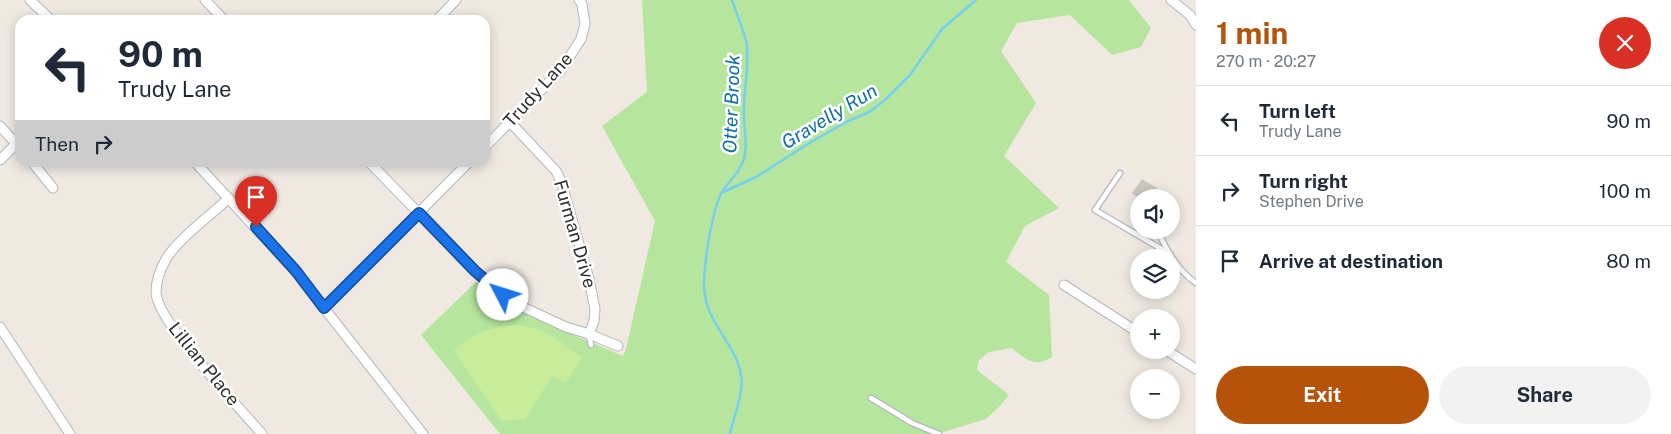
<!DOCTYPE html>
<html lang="en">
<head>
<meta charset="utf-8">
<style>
	body { margin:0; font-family:"Public Sans",sans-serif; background:#f2f2f3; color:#1f2937; height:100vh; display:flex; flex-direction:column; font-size:19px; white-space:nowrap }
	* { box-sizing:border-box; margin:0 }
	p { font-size:16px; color:#747a83 }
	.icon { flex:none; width:28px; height:28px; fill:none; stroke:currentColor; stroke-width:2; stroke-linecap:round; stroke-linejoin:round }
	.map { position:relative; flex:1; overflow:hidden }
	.details { display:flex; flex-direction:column; background:#fff; width:475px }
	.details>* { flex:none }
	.hud { position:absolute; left:15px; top:15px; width:475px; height:152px; border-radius:15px; box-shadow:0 2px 12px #0003; background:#fff; color:#1f2937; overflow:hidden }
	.controls { position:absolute; left:1130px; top:189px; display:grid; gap:10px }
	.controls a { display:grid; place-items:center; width:50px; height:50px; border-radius:50%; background:#fff; box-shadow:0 2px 12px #0003; font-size:25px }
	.pin { position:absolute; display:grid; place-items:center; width:42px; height:42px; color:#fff; margin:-51px -21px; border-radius:50% 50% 50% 0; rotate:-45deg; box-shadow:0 0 5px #0007 }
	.pin .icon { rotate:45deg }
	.me { position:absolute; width:55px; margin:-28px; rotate:310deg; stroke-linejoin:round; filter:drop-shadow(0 0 4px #0008) }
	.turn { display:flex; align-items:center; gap:18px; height:105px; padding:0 20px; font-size:22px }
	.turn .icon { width:65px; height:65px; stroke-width:2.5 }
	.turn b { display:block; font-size:35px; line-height:42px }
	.then { display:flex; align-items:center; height:48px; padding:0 20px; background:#0003; gap:10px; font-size:19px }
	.round { display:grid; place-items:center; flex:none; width:52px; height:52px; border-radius:26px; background:#f2f2f3 }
	.head { display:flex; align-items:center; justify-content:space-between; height:85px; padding:0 20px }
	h1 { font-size:30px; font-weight:700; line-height:38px; color:#b45309 }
	.cta { display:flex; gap:10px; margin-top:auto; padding:10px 20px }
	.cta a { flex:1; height:58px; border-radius:30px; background:#b45309; color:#fff; font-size:20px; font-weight:700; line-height:58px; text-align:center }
	.cta a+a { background:#f2f2f3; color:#1f2937 }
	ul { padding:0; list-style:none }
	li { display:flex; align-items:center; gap:15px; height:70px; padding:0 20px; border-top:1px solid #e0e1e3 }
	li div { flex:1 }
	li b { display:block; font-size:19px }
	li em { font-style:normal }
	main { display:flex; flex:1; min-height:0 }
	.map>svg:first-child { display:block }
	.green { fill:#b6e59e }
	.pitch { fill:#c9ec9a }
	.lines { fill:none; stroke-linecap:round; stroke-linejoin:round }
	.stream { stroke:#75cff0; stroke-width:2.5 }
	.building { fill:#cbc7bf }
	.lane-casing { stroke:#b4b7c1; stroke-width:7 }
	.street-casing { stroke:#b4b7c1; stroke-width:11 }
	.lane { stroke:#fff; stroke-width:4.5 }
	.street { stroke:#fff; stroke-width:9 }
	.route-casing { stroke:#114b97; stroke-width:12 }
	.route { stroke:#1a73e8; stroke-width:9 }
	.labels { text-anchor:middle; stroke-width:5; stroke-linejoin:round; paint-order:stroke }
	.street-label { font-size:18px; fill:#2e2e2e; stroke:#fff }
	.water-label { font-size:19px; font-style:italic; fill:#0d6fa3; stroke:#fff }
</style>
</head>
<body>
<main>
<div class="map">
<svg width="1196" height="434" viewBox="0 0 1196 434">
	<rect width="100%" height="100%" fill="#efe9e1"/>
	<!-- green -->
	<path class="green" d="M642,0H1129L1151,28L1141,47L1112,55L1070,15L1017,23L1001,51L1036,103L1004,156L1059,208L1025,226L1006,262L1049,295L1052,357C1036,368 1025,360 1012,348L989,352L979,360L977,370L1009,395L1001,405L986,419L940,433V434H500L421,335L476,282L506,304L527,315L623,356L626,349L655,221L602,126L647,92Z"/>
	<!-- pitch -->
	<path class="pitch" d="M516,325C531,327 546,331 558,340C566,346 573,352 582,357L566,383L553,376L557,368L525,419L502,421L454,351C471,333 491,327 516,325Z"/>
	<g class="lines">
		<!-- stream -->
		<g class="stream">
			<polyline points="723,192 756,177 811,142 848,121 869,112 885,100 910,75 942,29 976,0"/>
			<path d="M730,434C734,414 744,395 741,375C735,341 704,322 704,285C704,263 712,210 722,192C728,182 738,174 742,164C749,148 744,132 744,115C743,93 749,69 747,47C746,35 736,13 732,0"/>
		</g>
	</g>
	<!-- building -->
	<polygon class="building" points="1142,179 1163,192 1170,198 1138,198 1132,193"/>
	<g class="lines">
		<!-- lane casing -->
		<g class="lane-casing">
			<g id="lane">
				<polyline points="1120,173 1095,210 1170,254"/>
				<path d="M1157,230C1167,250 1177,270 1196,283"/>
				<polyline points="589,335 591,345"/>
				<polyline points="871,398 912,423 939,434"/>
			</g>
		</g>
		<!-- street casing -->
		<g class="street-casing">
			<g id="street">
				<polyline points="30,0 51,20"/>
				<polyline points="205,0 224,20"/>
				<polyline points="1171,0 1190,15 1196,25"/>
				<polyline points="437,20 456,0"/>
				<polyline points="510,122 556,171 561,181 589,279 595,309 594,321 589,334"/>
				<polyline points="0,126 20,148"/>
				<polyline points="485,147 561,70 581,39 585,24 582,4 579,0"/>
				<polyline points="0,160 19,141"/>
				<polyline points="32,162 53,188"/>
				<polyline points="195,162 295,271 423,434"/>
				<polyline points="369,162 475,271 512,302 566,327 589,334 618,346"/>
				<path d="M229,198C212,214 177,240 166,259C161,268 156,281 156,292C156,321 240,408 262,434"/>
				<polyline points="1064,285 1139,333"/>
				<polyline points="324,308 469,162"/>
				<polyline points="0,327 70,434"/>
				<polyline points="1166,350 1196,369"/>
			</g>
		</g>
		<!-- lane -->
		<use href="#lane" class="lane"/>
		<!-- street -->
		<use href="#street" class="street"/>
	</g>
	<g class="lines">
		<!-- route casing -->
		<g class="route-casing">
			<polyline id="route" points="256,227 296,271 324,308 419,213 475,271 503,295"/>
		</g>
		<!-- route -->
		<use href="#route" class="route"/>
	</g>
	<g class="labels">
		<!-- street labels -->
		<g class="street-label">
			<text transform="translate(538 90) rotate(-48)" y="6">Trudy Lane</text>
			<text transform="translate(575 234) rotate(74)" y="6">Furman Drive</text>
			<text transform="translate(204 364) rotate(51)" y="6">Lillian Place</text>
		</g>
		<!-- water labels -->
		<g class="water-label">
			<text transform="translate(731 104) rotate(-88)" y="7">Otter Brook</text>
			<text transform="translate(829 116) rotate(-31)" y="7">Gravelly Run</text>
		</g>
	</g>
</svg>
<div class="controls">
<a><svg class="icon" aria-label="sound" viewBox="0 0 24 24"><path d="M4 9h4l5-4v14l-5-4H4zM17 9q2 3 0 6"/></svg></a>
<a><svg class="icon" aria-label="layers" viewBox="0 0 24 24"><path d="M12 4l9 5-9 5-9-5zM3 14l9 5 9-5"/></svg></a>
<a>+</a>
<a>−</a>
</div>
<div class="pin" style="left:256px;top:227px;background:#d93025"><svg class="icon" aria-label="arrive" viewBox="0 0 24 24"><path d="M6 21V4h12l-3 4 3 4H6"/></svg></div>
<svg class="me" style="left:503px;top:295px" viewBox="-20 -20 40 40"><circle r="19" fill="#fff"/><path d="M0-13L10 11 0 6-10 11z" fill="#1a73e8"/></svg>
<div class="hud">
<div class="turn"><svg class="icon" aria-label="left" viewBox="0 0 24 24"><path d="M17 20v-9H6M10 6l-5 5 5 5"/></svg><div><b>90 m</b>Trudy Lane</div></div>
<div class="then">Then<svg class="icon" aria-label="right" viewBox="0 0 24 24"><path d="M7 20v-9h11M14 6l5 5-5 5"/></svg></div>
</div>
</div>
<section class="details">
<div class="head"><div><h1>1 min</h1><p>270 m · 20:27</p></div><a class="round" style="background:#d93025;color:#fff"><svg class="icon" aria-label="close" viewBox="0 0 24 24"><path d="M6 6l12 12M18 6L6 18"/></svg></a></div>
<ul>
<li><svg class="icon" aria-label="left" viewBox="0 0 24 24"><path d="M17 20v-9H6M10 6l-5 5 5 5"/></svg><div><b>Turn left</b><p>Trudy Lane</p></div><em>90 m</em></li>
<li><svg class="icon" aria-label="right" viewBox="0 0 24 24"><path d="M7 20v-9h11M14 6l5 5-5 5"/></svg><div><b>Turn right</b><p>Stephen Drive</p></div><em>100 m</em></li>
<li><svg class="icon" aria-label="arrive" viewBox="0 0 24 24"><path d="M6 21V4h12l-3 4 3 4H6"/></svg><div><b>Arrive at destination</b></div><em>80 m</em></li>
</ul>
<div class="cta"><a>Exit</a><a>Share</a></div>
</section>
</main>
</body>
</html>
